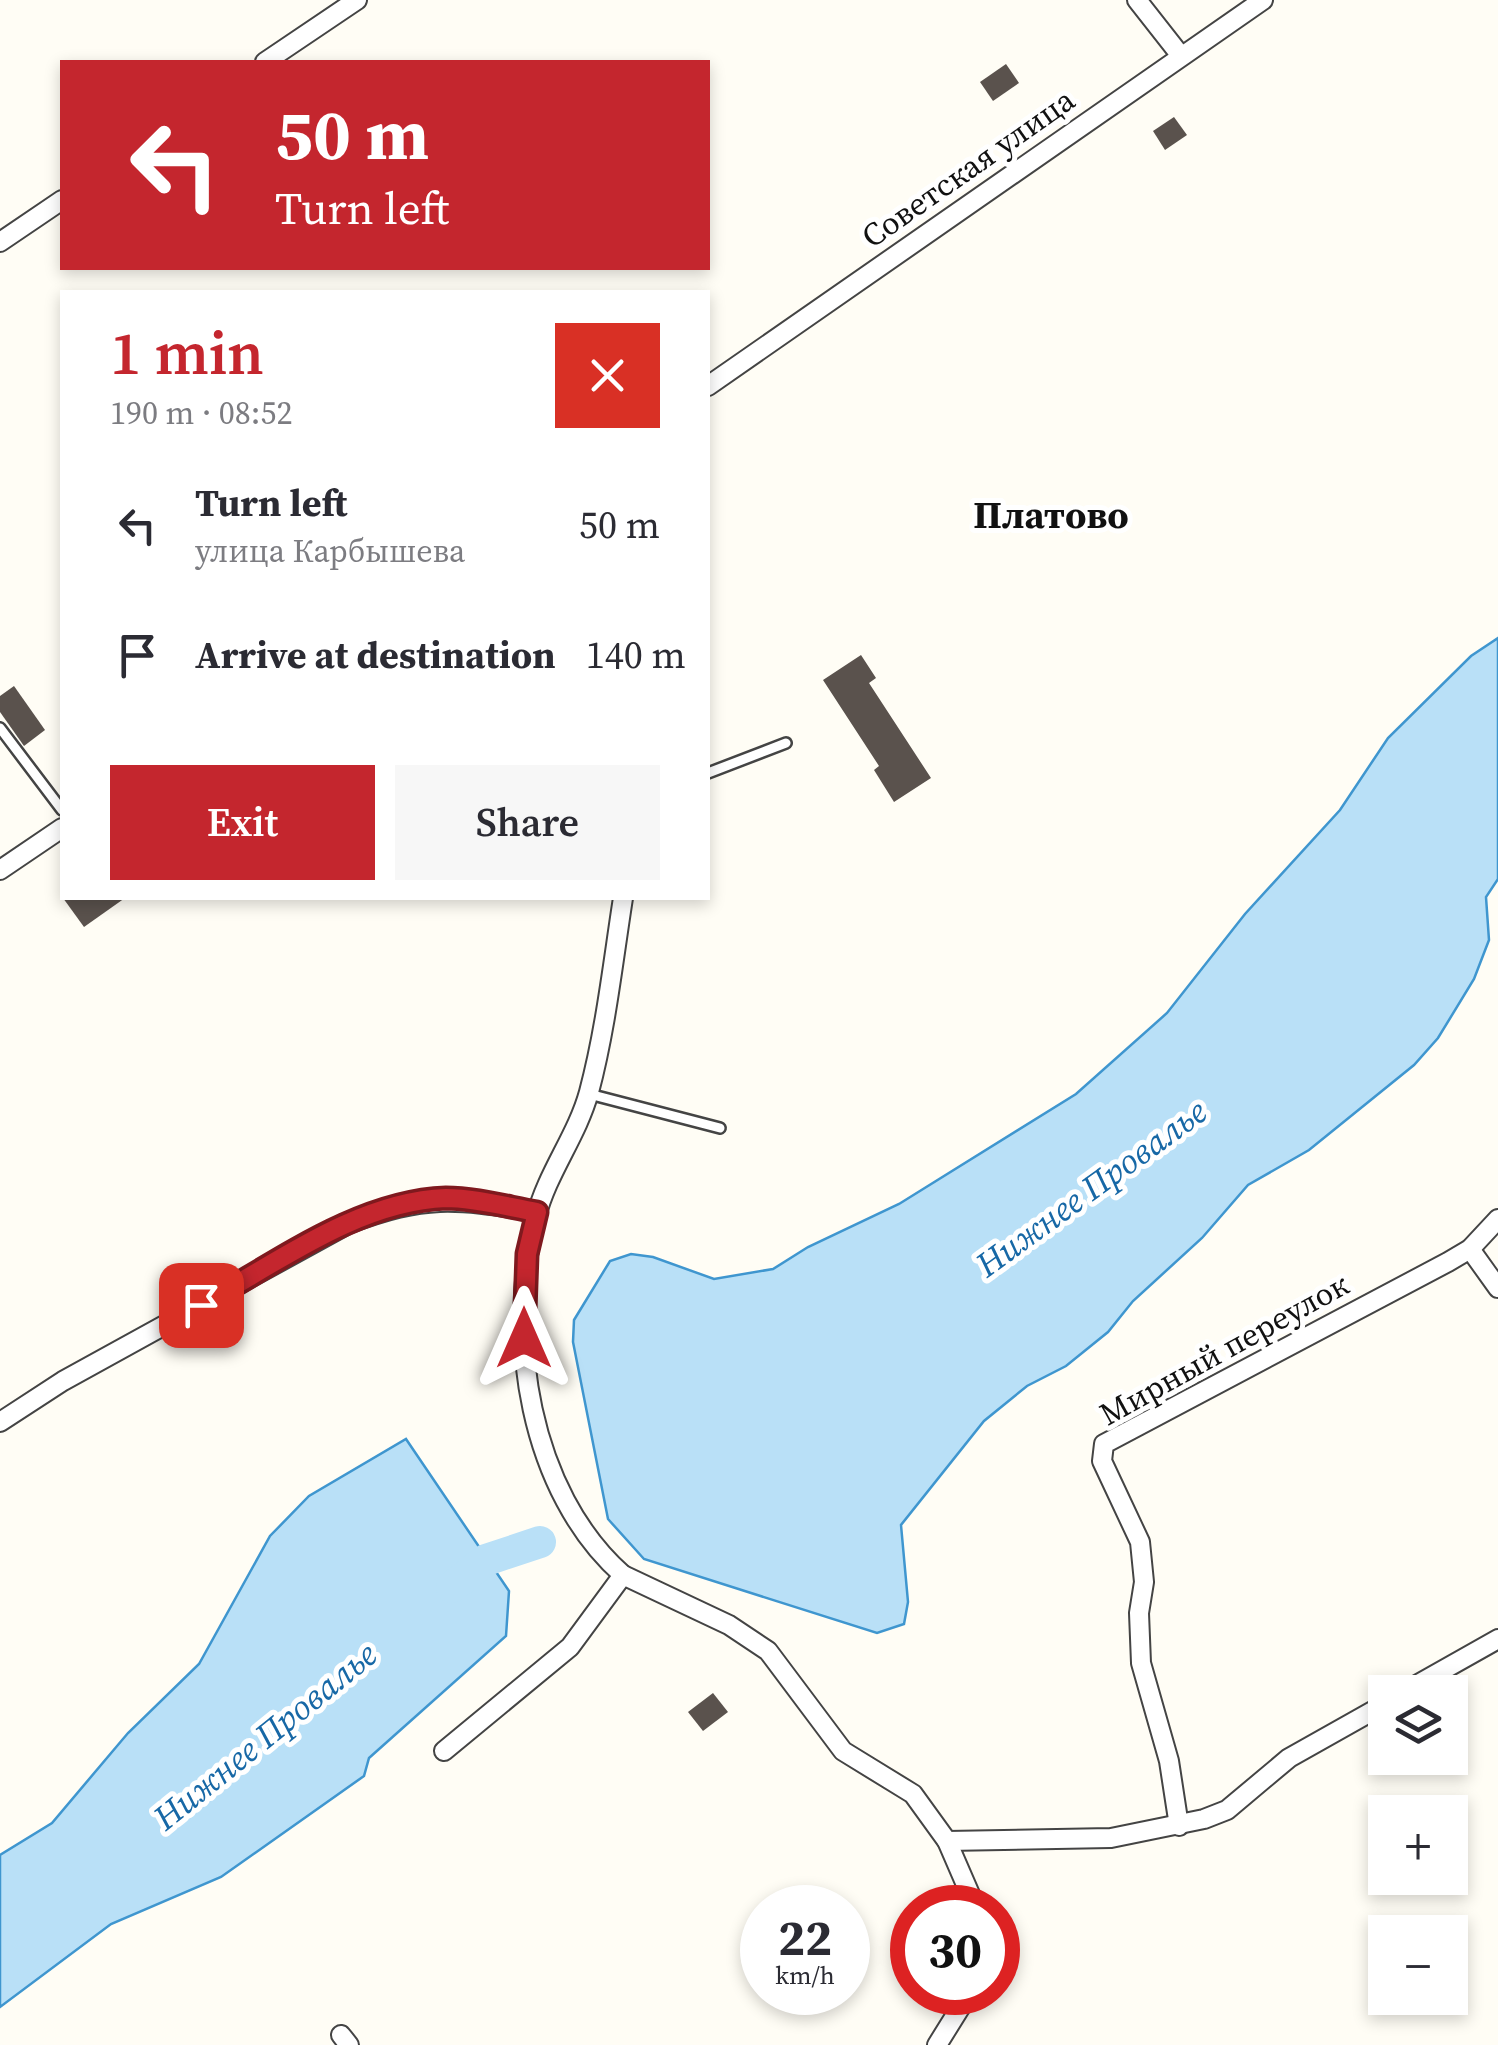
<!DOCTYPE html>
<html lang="en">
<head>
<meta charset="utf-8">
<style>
	body { margin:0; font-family:"Source Serif 4",serif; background:#f7f7f7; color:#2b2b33; height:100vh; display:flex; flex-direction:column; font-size:38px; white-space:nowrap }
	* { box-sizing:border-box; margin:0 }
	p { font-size:32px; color:#7c7c81 }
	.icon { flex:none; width:55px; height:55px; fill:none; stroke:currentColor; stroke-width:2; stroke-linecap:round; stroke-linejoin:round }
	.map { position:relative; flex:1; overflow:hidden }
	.panel { position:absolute; left:60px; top:290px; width:650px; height:610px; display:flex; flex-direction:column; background:#fff; border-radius:0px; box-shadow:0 5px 15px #0003 }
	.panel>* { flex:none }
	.banner { position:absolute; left:60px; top:60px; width:650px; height:210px; border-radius:0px; box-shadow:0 5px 15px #0003; background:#c4262e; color:#fff; overflow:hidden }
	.fabs { position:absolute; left:1368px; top:1675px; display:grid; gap:20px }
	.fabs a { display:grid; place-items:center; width:100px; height:100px; border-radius:0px; background:#fff; box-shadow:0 5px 15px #0003; font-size:50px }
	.speed { position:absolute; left:740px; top:1885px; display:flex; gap:20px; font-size:50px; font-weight:700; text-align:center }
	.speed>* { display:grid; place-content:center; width:130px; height:130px; border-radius:50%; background:#fff; box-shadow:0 5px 15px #0003; line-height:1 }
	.speed small { font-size:25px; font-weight:400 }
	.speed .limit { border:15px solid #d22; background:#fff; color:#111 }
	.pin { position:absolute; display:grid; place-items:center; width:85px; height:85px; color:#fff; margin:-42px; border-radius:20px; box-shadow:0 5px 15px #0006 }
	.me { position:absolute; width:110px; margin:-55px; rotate:0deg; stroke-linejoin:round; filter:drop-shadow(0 0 8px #0008) }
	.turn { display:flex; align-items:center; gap:35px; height:210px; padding:0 50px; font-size:45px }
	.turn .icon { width:130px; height:130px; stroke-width:2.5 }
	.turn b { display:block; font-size:70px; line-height:85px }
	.round { display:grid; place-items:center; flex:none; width:105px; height:105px; border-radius:0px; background:#f7f7f7 }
	.headline { display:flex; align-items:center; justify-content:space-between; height:170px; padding:0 50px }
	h1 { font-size:60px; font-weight:600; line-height:75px; color:#c4262e }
	.button { display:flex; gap:20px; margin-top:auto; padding:20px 50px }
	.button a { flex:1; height:115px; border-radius:0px; background:#c4262e; color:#fff; font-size:40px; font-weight:600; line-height:115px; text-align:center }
	.button a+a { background:#f7f7f7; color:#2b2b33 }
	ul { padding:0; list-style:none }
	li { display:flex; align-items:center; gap:30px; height:130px; padding:0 50px }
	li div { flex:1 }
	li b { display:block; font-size:38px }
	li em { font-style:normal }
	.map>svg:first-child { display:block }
	.water { fill:#b9e0f7; stroke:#3f96cf; stroke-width:2.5 }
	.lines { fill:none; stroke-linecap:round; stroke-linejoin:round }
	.river { stroke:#b9e0f7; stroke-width:32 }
	.building { fill:#5a524d }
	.lane-casing { stroke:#444; stroke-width:14 }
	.street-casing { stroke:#444; stroke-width:22 }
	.lane { stroke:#fff; stroke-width:9 }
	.street { stroke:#fff; stroke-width:18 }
	.route-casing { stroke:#7f191e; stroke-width:25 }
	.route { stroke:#c4262e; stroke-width:18 }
	.labels { text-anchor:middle; stroke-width:10; stroke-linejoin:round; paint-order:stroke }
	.street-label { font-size:32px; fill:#111; stroke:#fff }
	.water-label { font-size:35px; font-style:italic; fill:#1768a6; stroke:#fff }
	.quarter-label { font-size:38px; font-weight:bold; fill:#111; stroke:#fff }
</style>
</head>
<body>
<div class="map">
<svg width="1498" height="2045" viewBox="0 0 1498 2045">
	<rect width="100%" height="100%" fill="#fffdf5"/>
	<!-- water -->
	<g class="water">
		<polygon points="1498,638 1498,879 1486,897 1489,940 1474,979 1438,1038 1414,1065 1309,1150 1248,1185 1202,1238 1133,1301 1108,1332 1066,1366 1027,1386 984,1421 901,1525 908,1602 904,1624 877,1633 644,1559 608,1519 573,1342 574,1320 610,1261 631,1254 653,1257 714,1279 773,1269 808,1247 899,1204 1076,1094 1167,1013 1245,914 1340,810 1388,738 1471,656"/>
		<polygon points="406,1439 509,1591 506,1636 369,1758 364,1776 221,1877 111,1924 0,2007 0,1855 52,1823 128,1733 199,1664 270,1536 309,1496"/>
	</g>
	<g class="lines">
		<!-- river -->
		<polyline class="river" points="452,1587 486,1560 540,1542"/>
	</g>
	<!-- building -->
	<g class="building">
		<polygon points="1006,64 1019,83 993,101 980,82"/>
		<polygon points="1174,117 1187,135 1165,150 1153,131"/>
		<polygon points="861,655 876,678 869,683 931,778 894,802 874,770 879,766 823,680"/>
		<polygon points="14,686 45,730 24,746 0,712 0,696"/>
		<polygon points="63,898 125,898 84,927"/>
		<polygon points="713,1693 728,1712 703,1731 688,1712"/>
	</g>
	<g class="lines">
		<!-- lane casing -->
		<g class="lane-casing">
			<g id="lane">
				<polyline points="0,728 62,810"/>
				<polyline points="708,773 786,743"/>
				<polyline points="589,1094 720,1128"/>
			</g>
		</g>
		<!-- street casing -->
		<g class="street-casing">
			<g id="street">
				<polyline points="1137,0 1181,56"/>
				<polyline points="265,62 357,0"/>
				<polyline points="0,242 62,200"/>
				<polyline points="708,386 1263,0"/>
				<polyline points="0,870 62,828"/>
				<path d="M623,898C613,962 606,1028 589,1092C577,1136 547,1173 536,1217C505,1335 529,1492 623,1575"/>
				<polyline points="1470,1249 1498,1288"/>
				<path d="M0,1422L63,1381L348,1224C428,1194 454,1199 537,1212"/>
				<polyline points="1404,1692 1498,1639"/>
				<polyline points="444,1751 570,1647 623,1575 729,1625 768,1651 843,1751 913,1794 947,1841 976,1908"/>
				<polyline points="1179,1826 1169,1761 1141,1663 1139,1613 1144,1582 1140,1542 1102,1461 1104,1444 1448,1262 1470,1249 1498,1219"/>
				<polyline points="947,1841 1111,1838 1204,1819 1227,1810 1289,1758 1385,1704"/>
				<polyline points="341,2035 349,2045"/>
				<polyline points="937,2045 970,1992"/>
			</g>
		</g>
		<!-- lane -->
		<use href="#lane" class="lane"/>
		<!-- street -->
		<use href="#street" class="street"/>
	</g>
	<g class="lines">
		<!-- route casing -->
		<g class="route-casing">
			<path id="route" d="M201,1305C275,1264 358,1201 446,1198C475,1198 508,1207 537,1212L527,1254L524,1338"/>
		</g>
		<!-- route -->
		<use href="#route" class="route"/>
	</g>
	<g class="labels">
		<!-- street labels -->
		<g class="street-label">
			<text transform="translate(968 168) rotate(-35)" y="11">Советская улица</text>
			<text transform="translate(1224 1349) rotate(-29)" y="11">Мирный переулок</text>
		</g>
		<!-- water labels -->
		<g class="water-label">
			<text transform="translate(1091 1188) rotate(-36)" y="12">Нижнее Провалье</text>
			<text transform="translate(265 1736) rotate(-39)" y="12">Нижнее Провалье</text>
		</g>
		<!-- quarter labels -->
		<g class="quarter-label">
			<text x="1051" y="528">Платово</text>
		</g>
	</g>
</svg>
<div class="fabs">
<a><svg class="icon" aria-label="layers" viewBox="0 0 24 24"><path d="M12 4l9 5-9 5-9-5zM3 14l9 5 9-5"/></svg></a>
<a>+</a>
<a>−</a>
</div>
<div class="speed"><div>22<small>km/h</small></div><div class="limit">30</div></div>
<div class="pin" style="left:201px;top:1305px;background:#d93025"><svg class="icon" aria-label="arrive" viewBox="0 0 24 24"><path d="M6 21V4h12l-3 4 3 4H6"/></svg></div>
<svg class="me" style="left:524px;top:1338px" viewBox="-20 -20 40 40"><path d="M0-17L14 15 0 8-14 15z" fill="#c4262e" stroke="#fff" stroke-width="4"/></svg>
<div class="banner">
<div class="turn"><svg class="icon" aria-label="left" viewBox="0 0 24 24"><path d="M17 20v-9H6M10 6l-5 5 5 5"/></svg><div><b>50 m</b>Turn left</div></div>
</div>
<section class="panel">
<div class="headline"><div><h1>1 min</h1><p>190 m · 08:52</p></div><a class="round" style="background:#d93025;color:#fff"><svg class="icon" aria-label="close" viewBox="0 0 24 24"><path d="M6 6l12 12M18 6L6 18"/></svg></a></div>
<ul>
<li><svg class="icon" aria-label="left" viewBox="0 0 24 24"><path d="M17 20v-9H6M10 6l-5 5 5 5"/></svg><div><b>Turn left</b><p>улица Карбышева</p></div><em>50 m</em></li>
<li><svg class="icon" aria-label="arrive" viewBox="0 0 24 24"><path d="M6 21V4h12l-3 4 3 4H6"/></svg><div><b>Arrive at destination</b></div><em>140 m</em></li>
</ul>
<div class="button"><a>Exit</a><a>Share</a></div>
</section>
</div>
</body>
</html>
